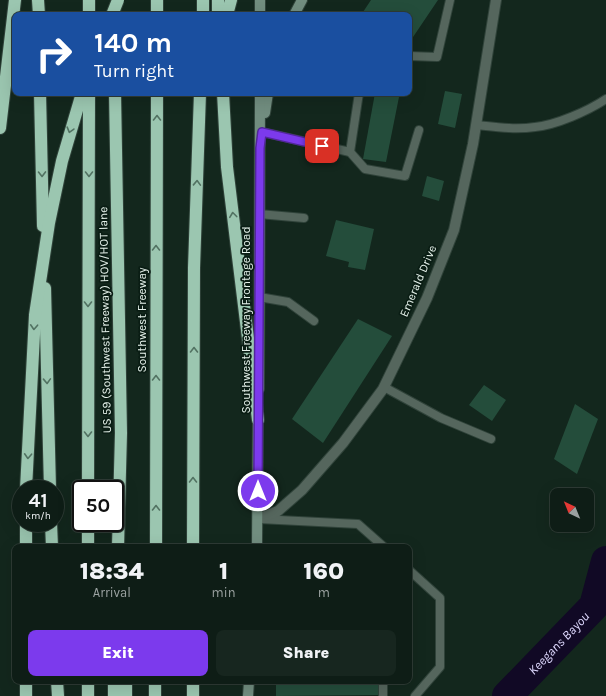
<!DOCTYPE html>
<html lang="en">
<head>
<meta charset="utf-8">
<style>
	body { margin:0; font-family:Karla,sans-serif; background:#17261f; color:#f1f3f6; height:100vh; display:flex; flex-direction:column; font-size:15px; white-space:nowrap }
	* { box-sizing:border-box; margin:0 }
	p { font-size:13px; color:#9ba2a1 }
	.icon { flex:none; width:22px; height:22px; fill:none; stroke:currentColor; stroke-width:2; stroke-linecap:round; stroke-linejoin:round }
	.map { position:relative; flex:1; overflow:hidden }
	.side { position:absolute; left:12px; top:544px; width:400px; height:140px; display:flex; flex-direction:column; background:#0e1d16; border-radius:8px; box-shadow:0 4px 16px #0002,0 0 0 1px #2e3b35 }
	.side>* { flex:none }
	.banner { position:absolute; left:12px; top:12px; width:400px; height:84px; border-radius:8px; box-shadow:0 4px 16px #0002,0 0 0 1px #2e3b35; background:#1a4fa0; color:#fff; overflow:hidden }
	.needle { width:26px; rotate:317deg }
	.tools { position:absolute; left:550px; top:488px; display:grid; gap:8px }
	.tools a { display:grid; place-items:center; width:44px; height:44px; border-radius:8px; background:#0e1d16; box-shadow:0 4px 16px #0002,0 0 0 1px #2e3b35; font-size:20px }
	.speed { position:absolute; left:12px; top:480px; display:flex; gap:8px; font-size:20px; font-weight:700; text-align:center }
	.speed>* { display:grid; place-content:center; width:52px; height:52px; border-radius:50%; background:#0e1d16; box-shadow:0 4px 16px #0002,0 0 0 1px #2e3b35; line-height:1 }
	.speed small { font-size:10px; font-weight:400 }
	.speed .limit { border:2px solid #111; border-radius:6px; background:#fff; color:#111 }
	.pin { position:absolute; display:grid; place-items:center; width:34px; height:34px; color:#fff; margin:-17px; border-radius:8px; box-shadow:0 2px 6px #0006 }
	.me { position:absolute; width:44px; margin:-22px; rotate:0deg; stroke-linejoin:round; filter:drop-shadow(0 0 3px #0008) }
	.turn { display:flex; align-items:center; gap:14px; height:84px; padding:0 16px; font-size:18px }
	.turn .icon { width:52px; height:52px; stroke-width:2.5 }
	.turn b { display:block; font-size:28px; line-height:34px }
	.eta { display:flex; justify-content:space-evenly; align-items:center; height:68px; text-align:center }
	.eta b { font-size:24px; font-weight:800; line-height:28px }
	.cta { display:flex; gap:8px; margin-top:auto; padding:8px 16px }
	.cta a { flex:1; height:46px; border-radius:8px; background:#7c3aed; color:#fff; font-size:16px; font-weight:800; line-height:46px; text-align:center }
	.cta a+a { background:#17261f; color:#f1f3f6 }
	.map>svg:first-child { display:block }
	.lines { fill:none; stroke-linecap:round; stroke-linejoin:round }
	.river { stroke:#110925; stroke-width:30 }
	.building { fill:#244d3b }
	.lane-casing { stroke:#30433a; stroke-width:10 }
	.street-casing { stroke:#30433a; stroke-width:12 }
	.secondary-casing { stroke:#30433a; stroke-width:12 }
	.highway-casing { stroke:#30433a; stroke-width:14 }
	.lane { stroke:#55665d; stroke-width:8 }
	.street { stroke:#55665d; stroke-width:10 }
	.secondary { stroke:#718d7f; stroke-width:10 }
	.highway { stroke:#9bc6b0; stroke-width:12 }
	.highway-bridge-casing { stroke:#30433a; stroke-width:14; stroke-linecap:butt }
	.highway-bridge { stroke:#9bc6b0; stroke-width:12 }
	.oneway { stroke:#527262 }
	.route-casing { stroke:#51269a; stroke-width:10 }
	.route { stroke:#7c3aed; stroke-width:7 }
	.labels { text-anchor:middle; stroke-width:3.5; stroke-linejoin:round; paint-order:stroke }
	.street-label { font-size:12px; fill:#e5f1ea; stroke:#0a1d14 }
	.water-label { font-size:13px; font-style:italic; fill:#ded8fe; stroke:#0a1d14 }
</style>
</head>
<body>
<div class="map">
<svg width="606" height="696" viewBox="0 0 606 696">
	<rect width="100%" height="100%" fill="#13271d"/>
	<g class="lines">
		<!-- river -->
		<path class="river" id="s1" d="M507,696L594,606L606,561"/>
	</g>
	<!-- building -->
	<g class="building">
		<polygon points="371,0 438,0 409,43 409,15 361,15"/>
		<polygon points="445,91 462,94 455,128 438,124"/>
		<polygon points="375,93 399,97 386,162 363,159"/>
		<polygon points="427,176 444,181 439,201 422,196"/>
		<polygon points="336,220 374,229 365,270 348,267 349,262 326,256"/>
		<polygon points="358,319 392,336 323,443 292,419"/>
		<polygon points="484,385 506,400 492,421 469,405"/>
		<polygon points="575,404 598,419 577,474 554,459"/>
		<polygon points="276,681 378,681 378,695 276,696"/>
	</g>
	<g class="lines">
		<!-- lane casing -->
		<g class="lane-casing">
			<g id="lane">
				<polyline points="409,56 437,57 450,0"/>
				<path d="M476,125C495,127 515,130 535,127C556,125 588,111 606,99"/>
				<polyline points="262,132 350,152 365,169 405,176 419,130"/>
				<polyline points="350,152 359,93"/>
				<polyline points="259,214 304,218"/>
				<polyline points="259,297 288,302 314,321"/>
				<polyline points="384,387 441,418 491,439"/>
				<polyline points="259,519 358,524 384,547"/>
				<polyline points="409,570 440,598 440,667 415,696"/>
				<polyline points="383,696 383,681"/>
			</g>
		</g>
		<!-- street casing -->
		<g class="street-casing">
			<polyline id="street" points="258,519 278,511 302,490 343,443 383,389 427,298 454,230 473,144 496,0"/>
		</g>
		<!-- secondary casing -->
		<g class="secondary-casing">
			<g id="secondary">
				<polyline points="260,15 260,0"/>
				<polyline points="294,15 302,0"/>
				<polyline points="265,113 268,93"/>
				<polyline points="259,389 260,93"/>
				<polyline points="257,547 258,413"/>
				<polyline points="248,696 249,681"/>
			</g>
		</g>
		<!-- highway casing -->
		<g class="highway-casing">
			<g id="highway">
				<polyline points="38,0 39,15"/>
				<polyline points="218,0 218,15"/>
				<polyline points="89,15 89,0"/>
				<polyline points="157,15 157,0"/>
				<polyline points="203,15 203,0"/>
				<polyline points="227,15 231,0"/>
				<polyline points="40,93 43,226"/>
				<polyline points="115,93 121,433 118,547"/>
				<polyline points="223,93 227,167 258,420"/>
				<polyline points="0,128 15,0"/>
				<polyline points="45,288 50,489"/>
				<polyline points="26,489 35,315 49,223 62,161 82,93"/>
				<polyline points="88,489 89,93"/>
				<polyline points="26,523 26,547"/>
				<polyline points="51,523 52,547"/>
				<polyline points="88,547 88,523"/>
				<polyline points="156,547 157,93"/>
				<polyline points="193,547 194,268 200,93"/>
				<polyline points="26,681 26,696"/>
				<polyline points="57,681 58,696"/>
				<polyline points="88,681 88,696"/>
				<polyline points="126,681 126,696"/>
				<polyline points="114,696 114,681"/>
				<polyline points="155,696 155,681"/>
				<polyline points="193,696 193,681"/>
			</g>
		</g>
		<!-- lane -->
		<use href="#lane" class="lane"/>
		<!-- street -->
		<use href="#street" class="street"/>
		<!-- secondary -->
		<use href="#secondary" class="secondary"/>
		<!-- highway -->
		<use href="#highway" class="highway"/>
		<!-- highway-bridge casing -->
		<g class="highway-bridge-casing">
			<polyline id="highway-bridge" points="112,15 118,0"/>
		</g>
		<!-- highway-bridge -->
		<use href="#highway-bridge" class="highway-bridge"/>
	</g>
	<!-- one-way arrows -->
	<defs><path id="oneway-chevron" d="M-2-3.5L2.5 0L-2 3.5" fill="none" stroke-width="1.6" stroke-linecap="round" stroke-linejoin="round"/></defs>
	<g class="oneway">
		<use href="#oneway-chevron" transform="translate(157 118) rotate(-90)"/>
		<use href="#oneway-chevron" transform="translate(70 130) rotate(106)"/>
		<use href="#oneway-chevron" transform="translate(42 174) rotate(89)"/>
		<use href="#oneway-chevron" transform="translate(89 174) rotate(90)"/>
		<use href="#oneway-chevron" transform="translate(197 183) rotate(-88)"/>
		<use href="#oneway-chevron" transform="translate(233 215) rotate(-97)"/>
		<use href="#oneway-chevron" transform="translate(156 248) rotate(-90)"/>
		<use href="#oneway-chevron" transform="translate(88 304) rotate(90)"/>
		<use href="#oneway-chevron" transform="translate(34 327) rotate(93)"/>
		<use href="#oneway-chevron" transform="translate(194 350) rotate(-90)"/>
		<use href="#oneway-chevron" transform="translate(156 378) rotate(-90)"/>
		<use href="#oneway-chevron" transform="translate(47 381) rotate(88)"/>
		<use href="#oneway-chevron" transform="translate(88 434) rotate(90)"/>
		<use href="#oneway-chevron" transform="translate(28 456) rotate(93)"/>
		<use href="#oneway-chevron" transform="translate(193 480) rotate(-90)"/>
		<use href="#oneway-chevron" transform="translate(156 508) rotate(-90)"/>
	</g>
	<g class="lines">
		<!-- route casing -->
		<g class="route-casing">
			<polyline id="route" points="258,491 260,148 262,132 322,146"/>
		</g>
		<!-- route -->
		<use href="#route" class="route"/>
	</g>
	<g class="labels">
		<!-- street labels -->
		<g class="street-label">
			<text transform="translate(418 281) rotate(-67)" y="4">Emerald Drive</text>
			<text transform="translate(105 320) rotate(-91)" y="4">US 59 (Southwest Freeway) HOV/HOT lane</text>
			<text transform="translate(142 320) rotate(-90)" y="4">Southwest Freeway</text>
			<text transform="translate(246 320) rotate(-90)" y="4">Southwest Freeway Frontage Road</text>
		</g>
		<!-- water labels -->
		<g class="water-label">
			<text dy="5" stroke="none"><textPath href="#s1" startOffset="74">Keegans Bayou</textPath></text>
		</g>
	</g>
</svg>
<div class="tools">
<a><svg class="needle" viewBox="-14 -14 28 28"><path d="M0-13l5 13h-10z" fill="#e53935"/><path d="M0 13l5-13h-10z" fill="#9ba2a1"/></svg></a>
</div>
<div class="speed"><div>41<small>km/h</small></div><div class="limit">50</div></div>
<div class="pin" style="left:322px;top:146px;background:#d93025"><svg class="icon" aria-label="arrive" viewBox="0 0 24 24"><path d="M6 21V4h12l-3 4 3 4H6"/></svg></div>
<svg class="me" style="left:258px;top:491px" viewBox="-20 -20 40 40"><circle r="17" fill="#7c3aed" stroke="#fff" stroke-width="3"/><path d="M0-11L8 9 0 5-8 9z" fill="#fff"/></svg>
<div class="banner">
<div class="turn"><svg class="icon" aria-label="right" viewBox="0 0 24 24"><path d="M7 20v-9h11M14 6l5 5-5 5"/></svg><div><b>140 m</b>Turn right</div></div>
</div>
<section class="side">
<div class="eta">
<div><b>18:34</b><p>Arrival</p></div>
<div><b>1</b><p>min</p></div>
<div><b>160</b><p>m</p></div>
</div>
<div class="cta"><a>Exit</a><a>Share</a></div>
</section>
</div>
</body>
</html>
